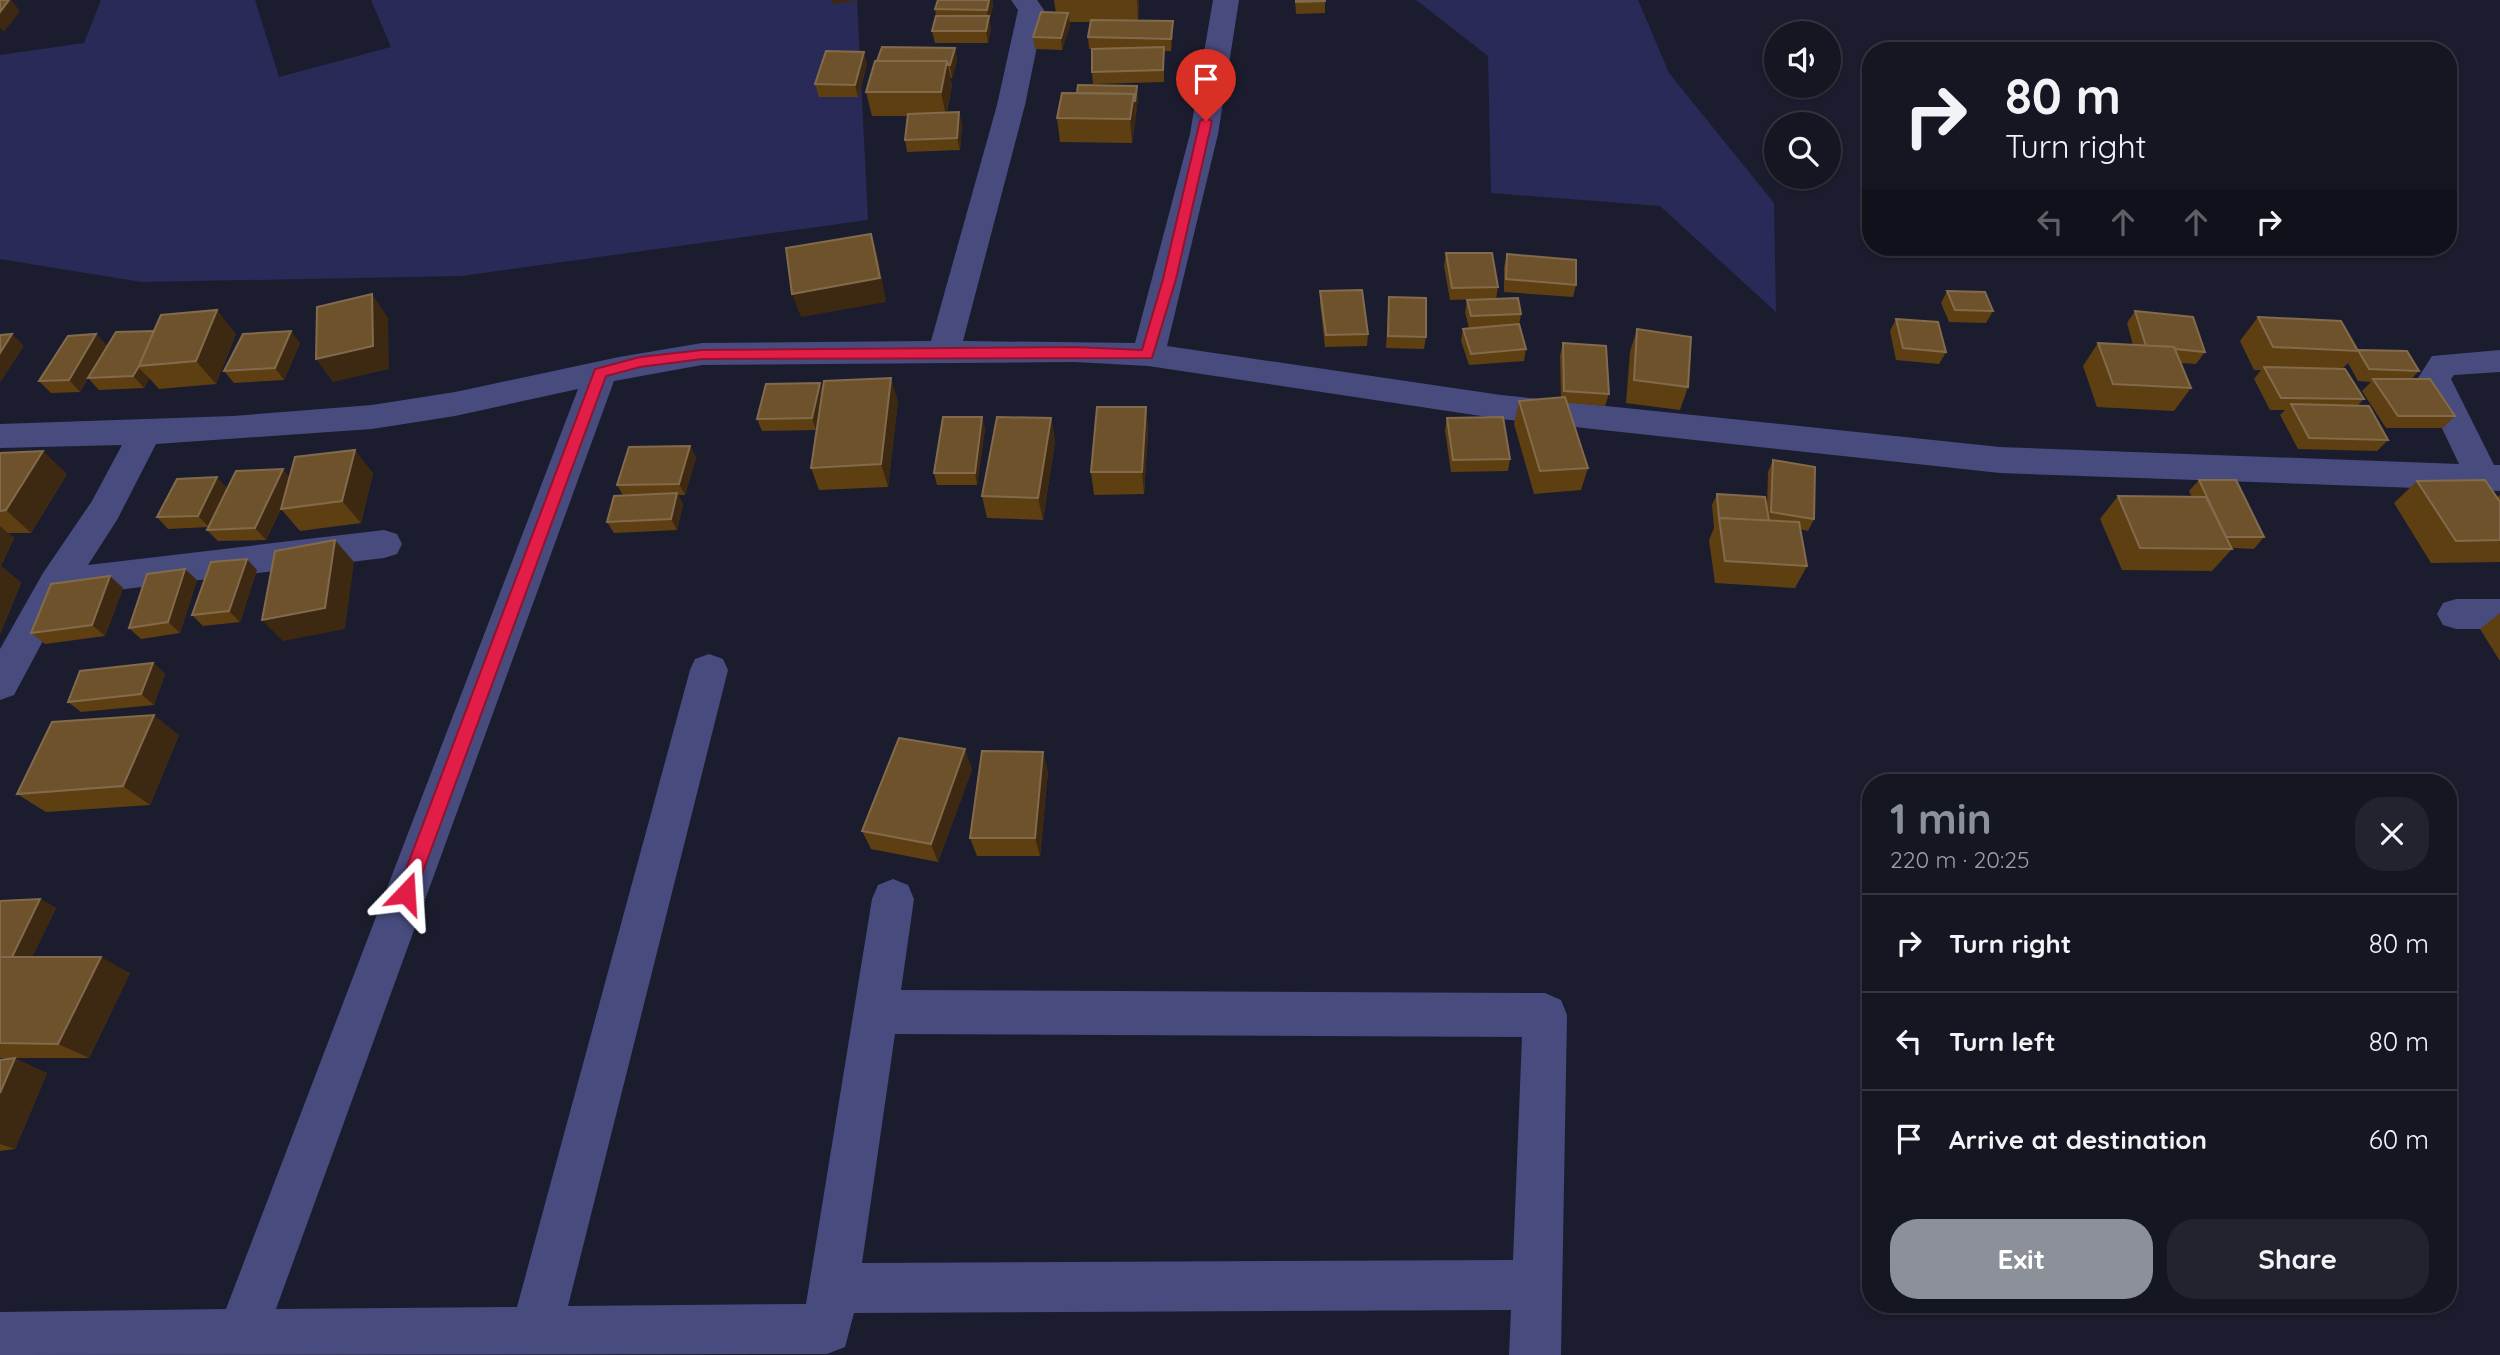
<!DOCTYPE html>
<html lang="en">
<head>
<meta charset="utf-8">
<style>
	body { margin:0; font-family:Quicksand,sans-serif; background:#21232f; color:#f1f3f6; height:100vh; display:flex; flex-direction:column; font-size:26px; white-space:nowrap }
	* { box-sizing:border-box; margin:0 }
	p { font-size:23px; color:#9d9fa5 }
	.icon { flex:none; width:38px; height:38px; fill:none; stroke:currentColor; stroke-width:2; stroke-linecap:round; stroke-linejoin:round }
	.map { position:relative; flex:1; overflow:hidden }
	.drawer { position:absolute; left:1862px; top:774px; width:595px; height:539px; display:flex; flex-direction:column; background:#141622; border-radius:28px; box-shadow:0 2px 5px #0004,0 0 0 2px #333540 }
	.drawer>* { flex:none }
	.hud { position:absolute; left:1862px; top:42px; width:595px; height:214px; border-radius:28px; box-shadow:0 2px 5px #0004,0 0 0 2px #333540; background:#141622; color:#f1f3f6; overflow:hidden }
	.controls { position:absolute; left:1764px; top:21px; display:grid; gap:14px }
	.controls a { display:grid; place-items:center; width:77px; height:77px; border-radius:50%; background:#141622; box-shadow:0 2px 5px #0004,0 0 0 2px #333540; font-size:35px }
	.pin { position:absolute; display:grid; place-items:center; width:60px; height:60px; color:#fff; margin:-72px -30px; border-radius:50% 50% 50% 0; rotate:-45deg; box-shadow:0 0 7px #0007 }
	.pin .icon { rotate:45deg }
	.me { position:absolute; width:77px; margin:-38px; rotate:20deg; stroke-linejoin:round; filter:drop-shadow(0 0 5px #0008) }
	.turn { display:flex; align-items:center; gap:24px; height:147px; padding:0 28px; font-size:32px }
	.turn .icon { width:91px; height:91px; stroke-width:2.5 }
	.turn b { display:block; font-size:49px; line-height:60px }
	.lanes { display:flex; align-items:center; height:66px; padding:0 28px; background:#0003; justify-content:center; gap:35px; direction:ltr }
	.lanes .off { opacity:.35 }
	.round { display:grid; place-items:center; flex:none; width:74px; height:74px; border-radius:28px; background:#21232f }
	.summary { display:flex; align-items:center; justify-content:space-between; height:119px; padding:0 28px }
	h1 { font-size:42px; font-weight:800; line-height:52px; color:#8c9099 }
	.action { display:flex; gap:14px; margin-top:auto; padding:14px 28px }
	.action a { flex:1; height:80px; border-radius:28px; background:#8c9099; color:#fff; font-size:28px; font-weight:800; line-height:80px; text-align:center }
	.action a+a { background:#21232f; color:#f1f3f6 }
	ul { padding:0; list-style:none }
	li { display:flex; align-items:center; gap:21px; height:98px; padding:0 28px; border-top:2px solid #333540 }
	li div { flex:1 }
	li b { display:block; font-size:26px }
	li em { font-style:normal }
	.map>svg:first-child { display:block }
	.green { fill:#292a58 }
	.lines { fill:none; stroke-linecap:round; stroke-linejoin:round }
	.minor { fill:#484b7e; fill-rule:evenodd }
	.wall { fill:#5e3f12 }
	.shaded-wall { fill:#3d2912 }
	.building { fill:#6e522b; stroke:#826b4c; stroke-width:2 }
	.route { fill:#e11d48; stroke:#92132f; stroke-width:2 }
</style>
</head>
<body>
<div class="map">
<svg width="2500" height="1355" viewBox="0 0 2500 1355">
	<rect width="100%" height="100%" fill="#1b1d2e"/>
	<!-- green -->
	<g class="green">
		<polygon points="101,0 255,0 279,77 391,47 371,0 857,0 868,220 461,276 141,282 0,259 0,55 84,43"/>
		<polygon points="1416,0 1638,0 1669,73 1774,203 1776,312 1660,206 1491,193 1488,56"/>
	</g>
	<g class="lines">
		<!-- minor -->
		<g class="minor">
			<path d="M1011,0H1037L1044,10L1043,17L1025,105L963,341L1135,343L1190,134L1213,0H1239L1218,134L1167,346L1501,395L2000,447L2459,464L2418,378L2432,356L2500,350V372L2454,375L2451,379L2494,465H2500V491L2000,473L1501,419L1148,366L1075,362L702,365L614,381L276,1309L517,1307L690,670L695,659L709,654L723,659L728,670L568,1306L806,1304L872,899L878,885L893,879L908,885L914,899L901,990L1545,993L1561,1000L1567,1015L1561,1355H1509L1511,1310L854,1313L845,1347L827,1354L0,1355V1312L226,1309L578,389L455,416L372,429L156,444L117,520L88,565L384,530L397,534L402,544L397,554L384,558L67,596L14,695L0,700V649L43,573L92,501L122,445L0,448V424L233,416L372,405L455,392L619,357L702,343L931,341L997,105L1018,10ZM895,1034L1522,1037L1513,1260L862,1263Z"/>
			<polygon points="2456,599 2500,599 2500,629 2456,629 2443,625 2437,614 2443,603"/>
		</g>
	</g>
	<!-- wall -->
	<g class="wall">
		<polygon points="938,0 992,0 993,6 989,21 991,28 988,43 935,43 932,31 936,16 935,9"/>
		<polygon points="1054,0 1139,0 1138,21 1173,34 1171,51 1164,51 1164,82 1093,84 1092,72 1092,49 1089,49 1088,37 1091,22 1069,22 1070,26 1062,50 1035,49 1033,37 1056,13"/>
		<polygon points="1295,0 1325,0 1325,13 1296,14"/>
		<polygon points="955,48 957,61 952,78 950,78 952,85 947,112 962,124 960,150 907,152 905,140 907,116 872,116 866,92"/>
		<polygon points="867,64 858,97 819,97 815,84"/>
		<polygon points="1138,99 1132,143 1060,142 1057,118"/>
		<polygon points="1446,253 1498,287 1496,299 1521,314 1519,325 1526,349 1524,361 1469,365 1461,341 1463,329 1469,328 1465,312 1467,300 1485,299 1450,300 1444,266"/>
		<polygon points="1507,254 1576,285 1573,297 1504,292 1504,267"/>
		<polygon points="1320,291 1368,334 1367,346 1325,347 1320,303"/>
		<polygon points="1947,291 1993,311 1986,323 1949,322 1941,303"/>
		<polygon points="1389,297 1426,337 1424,349 1386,348"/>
		<polygon points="2135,311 2205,352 2196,364 2181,363 2191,388 2174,411 2097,407 2083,366 2098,343 2133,345 2127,323"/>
		<polygon points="2258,317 2419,371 2411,379 2455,416 2443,428 2386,428 2362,391 2371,382 2358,381 2348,363 2342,369 2364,399 2357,406 2388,440 2377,451 2298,449 2280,415 2285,410 2270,410 2254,379 2261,370 2254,370 2240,341"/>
		<polygon points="1896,319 1946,352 1939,364 1896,360 1890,331"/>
		<polygon points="1637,329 1688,387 1680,410 1626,403 1630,352"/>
		<polygon points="96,334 107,346 236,334 216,384 159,389 149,378 144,388 99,390 88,378 80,392 51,393 39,381"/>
		<polygon points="300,343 284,380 234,383 224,371"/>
		<polygon points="1563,343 1609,394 1605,406 1567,403 1588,468 1581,490 1534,494 1514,424 1519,401 1561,398 1560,355"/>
		<polygon points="820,383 822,390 898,401 888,487 819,490 811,468 816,430 762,431 757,419"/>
		<polygon points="1146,407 1148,430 1144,494 1094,495 1091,472"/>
		<polygon points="982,417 985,429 977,485 937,485 934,473"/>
		<polygon points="1051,418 1055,441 1043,520 987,518 982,496"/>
		<polygon points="1447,418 1510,459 1508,471 1451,472 1445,430"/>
		<polygon points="690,446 696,458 685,495 678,495 683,504 677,530 614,533 607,522 623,495 617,485"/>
		<polygon points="0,453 67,474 31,533 8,533 14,538 1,566 21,583 0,634"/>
		<polygon points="1773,460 1814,519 1808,531 1800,529 1807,566 1795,588 1715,583 1709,540 1714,528 1712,505 1717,494 1767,507 1768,472"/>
		<polygon points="373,473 361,523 300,531 281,509 282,506 266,540 218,541 207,530 208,527 168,529 157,517 227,488 290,477"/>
		<polygon points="2199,480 2264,537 2254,549 2232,548 2232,549 2212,571 2122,570 2100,519 2118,496 2192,497 2189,491"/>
		<polygon points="2417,481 2497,497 2500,495 2500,562 2431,563 2394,503"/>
		<polygon points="257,570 240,622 203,626 192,615"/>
		<polygon points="110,576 123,588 105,636 45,644 31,633"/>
		<polygon points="197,580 180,633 141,639 129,628"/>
		<polygon points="2500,613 2500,661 2480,629"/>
		<polygon points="153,663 165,674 154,705 81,712 68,702"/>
		<polygon points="179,735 150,805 46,812 17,794"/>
		<polygon points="972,769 938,862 871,849 862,831"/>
		<polygon points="1048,771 1040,856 977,856 970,838"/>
		<polygon points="40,899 56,908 32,957 130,973 89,1058 0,1058 0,901"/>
		<polygon points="0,1060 47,1073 15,1149 0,1151"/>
	</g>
	<!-- shaded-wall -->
	<g class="shaded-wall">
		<polygon points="9,0 11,0 20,11 4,32 0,28 0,12"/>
		<polygon points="831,0 860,0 832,4"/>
		<polygon points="989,0 992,0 993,6 989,21 991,28 988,43 986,31 988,18 987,10"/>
		<polygon points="1137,0 1139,0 1138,21"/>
		<polygon points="1068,13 1070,26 1062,50 1061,38"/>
		<polygon points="1173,21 1173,34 1171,51 1171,39"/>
		<polygon points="955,48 957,61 952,78 950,65"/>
		<polygon points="864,52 867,64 858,97 855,85"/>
		<polygon points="947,61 952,85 946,116 941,92"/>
		<polygon points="1137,86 1138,99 1136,115 1135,102"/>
		<polygon points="1134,94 1136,118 1132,143 1130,119"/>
		<polygon points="959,112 962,124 960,150 957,138"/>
		<polygon points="871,234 878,257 886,302 801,317 792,294"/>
		<polygon points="372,294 388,318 389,369 333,382 316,359"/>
		<polygon points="217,310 236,334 216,384 196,361"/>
		<polygon points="291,331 300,343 284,380 275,368"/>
		<polygon points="12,334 24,346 0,383 0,353"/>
		<polygon points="96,334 107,346 80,392 69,380"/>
		<polygon points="138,367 149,378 144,388 133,376"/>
		<polygon points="891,378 898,401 888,487 881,464"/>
		<polygon points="820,383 824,395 816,430 812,418"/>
		<polygon points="1146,407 1148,430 1144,494 1142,472"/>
		<polygon points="982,417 985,429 977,485 975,473"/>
		<polygon points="1051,418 1055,441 1043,520 1038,498"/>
		<polygon points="690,446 696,458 685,495 679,484"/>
		<polygon points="355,450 373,473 361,523 342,501"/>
		<polygon points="43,451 67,474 31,533 6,510"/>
		<polygon points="283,469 293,481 266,540 255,528"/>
		<polygon points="217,477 228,489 209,527 198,516"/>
		<polygon points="677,493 683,504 677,530 671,519"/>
		<polygon points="0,526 14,538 1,566 21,583 0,634"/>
		<polygon points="335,540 354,562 345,629 283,641 262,620"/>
		<polygon points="247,559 257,570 240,622 229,611"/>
		<polygon points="185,569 197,580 180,633 168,622"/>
		<polygon points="110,576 123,588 105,636 92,625"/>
		<polygon points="153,663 165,674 154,705 141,694"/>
		<polygon points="154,715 179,735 150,805 123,786"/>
		<polygon points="965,749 972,769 938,862 931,844"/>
		<polygon points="1043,752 1048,771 1040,856 1035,838"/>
		<polygon points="40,899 56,908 28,966 12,957"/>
		<polygon points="101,957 130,973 89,1058 58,1044"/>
		<polygon points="15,1058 47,1073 15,1149 0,1144 0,1093"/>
	</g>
	<!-- building -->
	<g class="building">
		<polygon points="0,0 9,0 0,12"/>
		<polygon points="938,0 989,0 987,10 935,9"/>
		<polygon points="1296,0 1325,0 1325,1 1296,2"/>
		<polygon points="1041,12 1068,13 1061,38 1033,37"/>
		<polygon points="936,16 989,16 986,31 932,31"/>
		<polygon points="1091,20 1173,21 1171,39 1088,37"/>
		<polygon points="882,47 955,48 950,65 948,65 947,61 877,61"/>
		<polygon points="1164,47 1163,70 1092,72 1092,49"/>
		<polygon points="826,51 864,52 855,85 815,84"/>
		<polygon points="875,61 947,61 941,92 866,92"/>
		<polygon points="1078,85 1137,86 1135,102 1134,94 1077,93"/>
		<polygon points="1062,93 1134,94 1130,119 1057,118"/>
		<polygon points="959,112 957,138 905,140 908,114"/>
		<polygon points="871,234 880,278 792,294 786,248"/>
		<polygon points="1446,253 1492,253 1498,287 1452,288"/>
		<polygon points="1507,254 1576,260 1576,285 1506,279"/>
		<polygon points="1362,290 1368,334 1326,335 1320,291"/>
		<polygon points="1947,291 1985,292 1993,311 1955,310"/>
		<polygon points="372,294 373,346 316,359 317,307"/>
		<polygon points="1389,297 1426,298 1426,337 1388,336"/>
		<polygon points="1518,298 1521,314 1471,316 1467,300"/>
		<polygon points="217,310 196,361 138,366 161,315"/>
		<polygon points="2135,311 2193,317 2205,352 2175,349 2174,347 2146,346"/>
		<polygon points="2258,317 2341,321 2358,351 2273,347"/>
		<polygon points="1896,319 1938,322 1946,352 1903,348"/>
		<polygon points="1519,324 1526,349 1471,354 1463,329"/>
		<polygon points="1637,329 1691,337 1688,387 1634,380"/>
		<polygon points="154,331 139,366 133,376 88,378 116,332"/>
		<polygon points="291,331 275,368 224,371 243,334"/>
		<polygon points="12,334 0,353 0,335"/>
		<polygon points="96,334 69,380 39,381 68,336"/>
		<polygon points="1563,343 1606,346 1609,394 1564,391"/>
		<polygon points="2098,343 2174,347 2191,388 2113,384"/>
		<polygon points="2358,350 2407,351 2419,371 2369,369"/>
		<polygon points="2264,367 2345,369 2364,399 2281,398"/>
		<polygon points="891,378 881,464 811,468 824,381"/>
		<polygon points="2373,379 2430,379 2455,416 2398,416"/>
		<polygon points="820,383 812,418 757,419 766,384"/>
		<polygon points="1565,397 1588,468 1540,471 1519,401"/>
		<polygon points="2291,404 2369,406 2388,440 2309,438"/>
		<polygon points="1097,407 1146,407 1142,472 1091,472"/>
		<polygon points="943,417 982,417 975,473 934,473"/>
		<polygon points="997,417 1051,418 1038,498 982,496"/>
		<polygon points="1503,417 1510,459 1453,460 1447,418"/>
		<polygon points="690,446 679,484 617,485 629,447"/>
		<polygon points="355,450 342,501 281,509 295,457"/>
		<polygon points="43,451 6,510 0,511 0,453"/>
		<polygon points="1773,460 1815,467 1814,519 1771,512"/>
		<polygon points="283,469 255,528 207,530 236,471"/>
		<polygon points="217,477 198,516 157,517 177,479"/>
		<polygon points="2199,480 2236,480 2264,537 2226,537"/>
		<polygon points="2485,480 2500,502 2500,540 2456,541 2417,481"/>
		<polygon points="677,493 671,519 607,522 614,496"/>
		<polygon points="1717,494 1765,497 1769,521 1719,518"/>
		<polygon points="2118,496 2206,497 2232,549 2140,548"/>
		<polygon points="1719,518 1799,522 1807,566 1725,561"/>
		<polygon points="335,540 325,608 262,620 275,551"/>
		<polygon points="247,559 229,611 192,615 211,562"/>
		<polygon points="185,569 168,622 129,628 147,574"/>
		<polygon points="110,576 92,625 31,633 51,584"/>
		<polygon points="153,663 141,694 68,702 80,671"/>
		<polygon points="154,715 123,786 17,794 52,722"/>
		<polygon points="899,738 965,749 931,844 862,831"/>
		<polygon points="982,751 1043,752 1035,838 970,838"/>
		<polygon points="40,899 12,957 0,957 0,901"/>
		<polygon points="0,957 101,957 58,1044 0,1043"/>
		<polygon points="15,1058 0,1093 0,1060"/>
	</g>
	<!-- route -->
	<polygon class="route" points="1206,118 1212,121 1176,279 1152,358 702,359 640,367 606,376 415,893 412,898 406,901 400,898 397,893 595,369 640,357 702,350 1075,347 1142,350 1163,279 1200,121"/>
</svg>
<div class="controls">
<a><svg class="icon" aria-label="sound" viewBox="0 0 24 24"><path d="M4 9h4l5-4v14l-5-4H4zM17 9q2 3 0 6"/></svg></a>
<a><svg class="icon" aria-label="search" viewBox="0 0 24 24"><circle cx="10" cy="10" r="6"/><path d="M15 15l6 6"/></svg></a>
</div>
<div class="pin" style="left:1206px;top:121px;background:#d93025"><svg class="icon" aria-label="arrive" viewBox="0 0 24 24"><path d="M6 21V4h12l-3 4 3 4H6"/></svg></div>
<svg class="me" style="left:406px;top:893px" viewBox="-20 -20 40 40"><path d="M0-17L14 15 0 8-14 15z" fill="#e11d48" stroke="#fff" stroke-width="4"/></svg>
<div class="hud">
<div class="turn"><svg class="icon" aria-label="right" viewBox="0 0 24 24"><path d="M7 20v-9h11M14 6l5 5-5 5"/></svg><div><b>80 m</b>Turn right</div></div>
<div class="lanes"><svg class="icon off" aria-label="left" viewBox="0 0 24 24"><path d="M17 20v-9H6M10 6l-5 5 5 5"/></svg><svg class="icon off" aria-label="ahead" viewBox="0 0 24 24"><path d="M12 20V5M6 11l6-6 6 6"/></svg><svg class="icon off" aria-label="ahead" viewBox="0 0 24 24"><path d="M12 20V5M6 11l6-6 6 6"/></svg><svg class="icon" aria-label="right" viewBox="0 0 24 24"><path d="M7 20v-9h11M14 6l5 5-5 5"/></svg></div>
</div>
<section class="drawer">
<div class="summary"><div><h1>1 min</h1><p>220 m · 20:25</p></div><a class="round"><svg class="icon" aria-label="close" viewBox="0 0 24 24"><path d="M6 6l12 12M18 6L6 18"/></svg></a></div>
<ul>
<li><svg class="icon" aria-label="right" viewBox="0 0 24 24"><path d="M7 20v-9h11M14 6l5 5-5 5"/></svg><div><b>Turn right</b></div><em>80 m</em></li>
<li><svg class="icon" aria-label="left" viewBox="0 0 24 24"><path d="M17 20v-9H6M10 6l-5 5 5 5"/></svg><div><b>Turn left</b></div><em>80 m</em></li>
<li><svg class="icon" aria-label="arrive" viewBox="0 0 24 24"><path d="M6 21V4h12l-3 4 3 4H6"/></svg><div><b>Arrive at destination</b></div><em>60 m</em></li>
</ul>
<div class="action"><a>Exit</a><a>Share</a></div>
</section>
</div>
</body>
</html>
